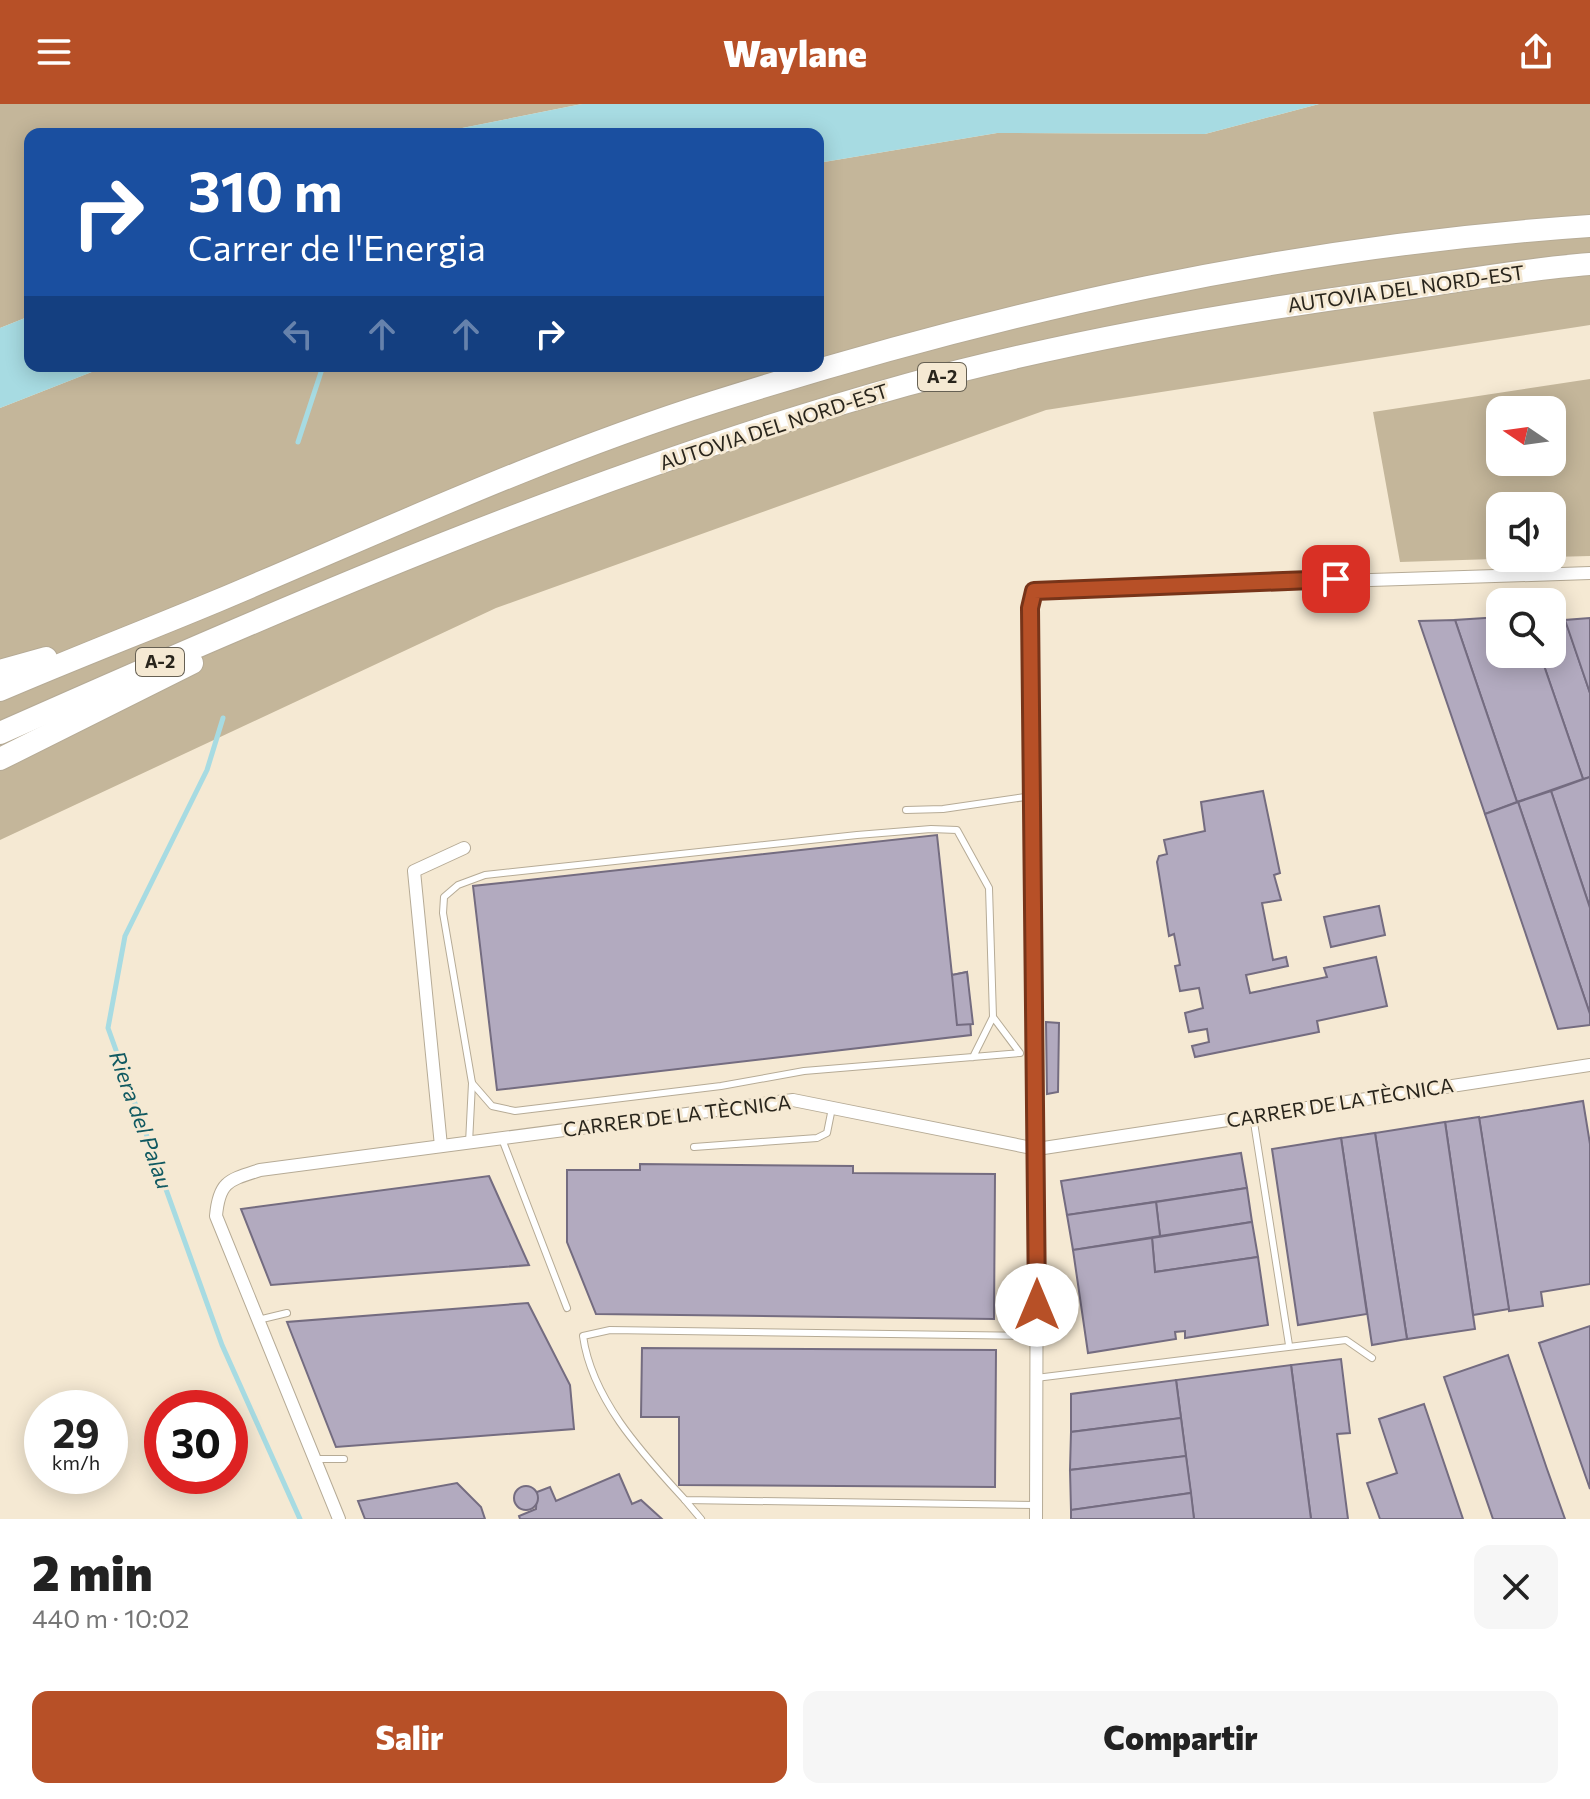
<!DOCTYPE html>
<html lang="es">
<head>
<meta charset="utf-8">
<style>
	body { margin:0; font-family:Commissioner,sans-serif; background:#f6f6f6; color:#222; height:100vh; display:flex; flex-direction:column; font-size:30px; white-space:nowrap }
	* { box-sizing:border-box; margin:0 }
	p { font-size:26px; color:#767676 }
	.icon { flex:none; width:44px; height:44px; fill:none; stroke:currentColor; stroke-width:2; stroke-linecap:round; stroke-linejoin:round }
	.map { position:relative; height:1415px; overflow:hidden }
	.sheet { display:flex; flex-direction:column; background:#fff; flex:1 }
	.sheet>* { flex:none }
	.hud { position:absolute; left:24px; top:24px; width:800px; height:244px; border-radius:16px; box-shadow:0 4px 20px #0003; background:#1a4fa0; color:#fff; overflow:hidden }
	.needle { width:52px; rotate:283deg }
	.buttons { position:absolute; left:1486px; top:292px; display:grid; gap:16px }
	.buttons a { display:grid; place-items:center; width:80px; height:80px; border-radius:16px; background:#fff; box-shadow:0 4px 20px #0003; font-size:40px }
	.speed { position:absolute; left:24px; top:1286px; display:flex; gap:16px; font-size:40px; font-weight:700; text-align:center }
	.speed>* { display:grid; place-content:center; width:104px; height:104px; border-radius:50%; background:#fff; box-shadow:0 4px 20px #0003; line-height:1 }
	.speed small { font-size:20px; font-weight:400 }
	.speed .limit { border:12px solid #d22; background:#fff; color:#111 }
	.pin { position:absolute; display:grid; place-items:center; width:68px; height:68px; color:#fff; margin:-34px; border-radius:16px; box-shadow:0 4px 12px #0006 }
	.me { position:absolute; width:88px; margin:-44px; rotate:0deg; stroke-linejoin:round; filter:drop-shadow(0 0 6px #0008) }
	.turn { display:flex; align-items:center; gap:28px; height:168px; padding:0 32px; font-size:36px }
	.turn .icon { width:104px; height:104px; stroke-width:2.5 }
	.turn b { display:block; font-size:56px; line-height:68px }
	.lanes { display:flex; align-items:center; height:76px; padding:0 32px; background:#0003; justify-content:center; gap:40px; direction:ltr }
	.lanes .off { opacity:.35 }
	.round { display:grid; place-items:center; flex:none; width:84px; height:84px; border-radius:16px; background:#f6f6f6 }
	.overview { display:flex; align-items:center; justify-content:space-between; height:136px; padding:0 32px }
	h1 { font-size:48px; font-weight:800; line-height:60px }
	.cta { display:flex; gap:16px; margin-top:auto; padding:16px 32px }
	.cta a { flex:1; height:92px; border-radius:16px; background:#b75027; color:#fff; font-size:32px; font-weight:800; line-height:92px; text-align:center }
	.cta a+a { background:#f6f6f6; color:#222 }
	header { display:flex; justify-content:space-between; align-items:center; height:104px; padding:0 32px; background:#b75027; color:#fff; font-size:36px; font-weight:800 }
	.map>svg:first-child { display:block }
	.green { fill:#c4b69a; fill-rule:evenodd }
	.water { fill:#a7dbe2 }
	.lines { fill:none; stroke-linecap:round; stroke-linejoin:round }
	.stream { stroke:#a7dbe2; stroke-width:5 }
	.building { fill:#b2aabf; stroke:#746c80; stroke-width:2 }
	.lane-casing { stroke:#b6ab96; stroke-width:8 }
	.street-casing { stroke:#b6ab96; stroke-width:14 }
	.highway-casing { stroke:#b6ab96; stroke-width:24 }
	.lane { stroke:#fff; stroke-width:6 }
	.street { stroke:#fff; stroke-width:12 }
	.highway { stroke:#fff; stroke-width:22 }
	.route-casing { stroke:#773419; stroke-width:20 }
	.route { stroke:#b75027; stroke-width:14 }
	.labels { text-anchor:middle; stroke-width:6; stroke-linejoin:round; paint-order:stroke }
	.shield { fill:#f5e9d3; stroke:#666053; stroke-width:2 }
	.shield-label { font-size:18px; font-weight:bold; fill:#29251c }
	.street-label { font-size:20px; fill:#29251c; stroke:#f5e9d3 }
	.water-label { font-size:22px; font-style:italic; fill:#105961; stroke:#f5e9d3 }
</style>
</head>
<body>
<header><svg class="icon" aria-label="menu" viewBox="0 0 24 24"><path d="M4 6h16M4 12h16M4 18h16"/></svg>Waylane<svg class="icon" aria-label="share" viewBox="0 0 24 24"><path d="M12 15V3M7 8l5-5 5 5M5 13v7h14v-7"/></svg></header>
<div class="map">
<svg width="1590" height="1415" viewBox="0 0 1590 1415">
	<rect width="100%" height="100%" fill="#f5e9d3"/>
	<!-- green -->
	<g class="green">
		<polygon points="0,0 582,0 432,30 30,30 30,212 0,224"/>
		<polygon points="1319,0 1590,0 1590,221 1046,306 496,504 0,736 0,304 107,262 818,262 818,59 997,29 1205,30"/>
		<path d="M1590,275V452L1552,453V402H1500V454H1525L1400,458L1373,308ZM1500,306H1552V358H1500Z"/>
	</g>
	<!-- water -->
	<g class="water">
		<polygon points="582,0 1319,0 1205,30 997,29 818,59 818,30 432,30"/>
		<polygon points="30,212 30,262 107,262 0,304 0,224"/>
	</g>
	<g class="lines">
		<!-- stream -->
		<g class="stream">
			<polyline points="298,338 323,262"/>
			<polyline points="223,614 207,666 125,832 108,924 222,1241 300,1415"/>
		</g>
	</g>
	<!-- building -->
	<g class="building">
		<polygon points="1552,512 1564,512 1590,589 1590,673 1583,675 1540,550 1552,550"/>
		<polygon points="1500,513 1500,550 1540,550 1583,675 1517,698 1455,516"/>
		<polygon points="1590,514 1590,589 1565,516"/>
		<polygon points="1455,516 1517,698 1485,710 1419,517"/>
		<polygon points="1590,673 1590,804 1551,687"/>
		<polygon points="1263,687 1280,769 1274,771 1281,796 1262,799 1273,856 1286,853 1288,862 1246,871 1250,889 1327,873 1324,864 1376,853 1387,902 1317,917 1319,928 1195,953 1192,942 1209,938 1207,925 1189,928 1185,909 1203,904 1199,884 1180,887 1175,862 1180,861 1174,830 1169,832 1157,758 1159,752 1167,750 1164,736 1205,727 1201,698"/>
		<polygon points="1551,687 1590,804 1590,910 1518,698"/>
		<polygon points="1518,698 1590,910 1590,921 1558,925 1485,710"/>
		<polygon points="937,731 952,871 967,868 971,931 497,986 473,782"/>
		<polygon points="1379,802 1385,831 1331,843 1324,813"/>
		<polygon points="967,868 973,920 957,921 952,871"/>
		<polygon points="1046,918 1059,919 1058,988 1047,990"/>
		<polygon points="1583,997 1590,1040 1590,1180 1541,1188 1543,1202 1509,1207 1479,1014"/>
		<polygon points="1479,1013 1509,1205 1473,1211 1445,1018"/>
		<polygon points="1445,1018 1475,1225 1407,1235 1375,1029"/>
		<polygon points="1375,1029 1407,1235 1372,1241 1341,1034"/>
		<polygon points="1341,1034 1367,1210 1298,1221 1272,1045"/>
		<polygon points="1241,1049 1247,1084 1067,1111 1061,1077"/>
		<polygon points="640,1060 853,1062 853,1069 995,1070 994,1215 596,1210 567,1138 567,1066 640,1066"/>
		<polygon points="489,1072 529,1161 271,1181 241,1105"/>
		<polygon points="1247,1084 1252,1118 1160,1132 1156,1098"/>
		<polygon points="1156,1098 1160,1132 1073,1146 1067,1111"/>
		<polygon points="1252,1118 1258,1153 1155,1168 1152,1134"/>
		<polygon points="1152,1134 1155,1168 1258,1153 1268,1221 1185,1234 1185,1227 1175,1228 1176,1235 1088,1249 1073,1146"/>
		<polygon points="528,1199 570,1281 574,1325 336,1343 287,1218"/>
		<polygon points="1590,1222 1590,1385 1539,1239"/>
		<polygon points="642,1244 996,1246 995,1383 679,1381 679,1313 641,1313"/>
		<polygon points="1508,1251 1547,1365 1565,1415 1493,1415 1444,1273"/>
		<polygon points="1341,1255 1350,1329 1337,1330 1348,1415 1311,1415 1291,1261"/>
		<polygon points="1291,1261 1311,1415 1194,1415 1176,1276"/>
		<polygon points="1176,1276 1181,1314 1071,1328 1071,1290"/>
		<polygon points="1424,1300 1463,1415 1380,1415 1367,1379 1397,1369 1379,1315"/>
		<polygon points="1181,1314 1186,1352 1070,1366 1071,1328"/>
		<polygon points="1186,1352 1191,1389 1071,1406 1070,1366"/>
		<polygon points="619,1370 632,1400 641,1396 662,1415 520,1415 519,1412 536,1405 537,1388 550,1383 556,1397"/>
		<polygon points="457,1379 481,1403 485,1415 365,1415 358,1397"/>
		<circle cx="526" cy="1394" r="12"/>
		<polygon points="1191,1389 1194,1415 1071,1415 1071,1406"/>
	</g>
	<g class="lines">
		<!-- lane casing -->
		<g class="lane-casing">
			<g id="lane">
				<polyline points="906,706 943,705 1032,692"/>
				<polyline points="973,953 993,913 989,784 957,726 931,725 857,731 485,771 458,781 444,793 443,809 472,979 492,1002 515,1007 721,982 804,967 1020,949 993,913"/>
				<polyline points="1253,1012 1289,1241"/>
				<polyline points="502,1035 567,1204"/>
				<polyline points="469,1039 472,979"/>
				<polyline points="694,1043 817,1034 827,1029 832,1004"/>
				<polyline points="258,1216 287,1209"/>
				<polyline points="1036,1274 1346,1236 1372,1254"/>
				<polyline points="315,1355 344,1355"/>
				<polyline points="685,1396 701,1415"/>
				<path d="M1035,1401L685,1396C643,1350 592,1296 583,1232L610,1226L1037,1232"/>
			</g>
		</g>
		<!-- street casing -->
		<g class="street-casing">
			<g id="street">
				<polyline points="441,1042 414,767 464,744"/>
				<path d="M339,1415L216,1112C219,1077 229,1076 260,1066L793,996L1037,1045L1590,961"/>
				<polyline points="1036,1415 1037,1045 1030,504 1034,487 1590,469"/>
			</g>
		</g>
		<!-- highway casing -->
		<g class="highway-casing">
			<g id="highway">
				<polyline points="0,567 46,554"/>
				<path d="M0,586C72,555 145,527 217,497C381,428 543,352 714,298C1001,207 1289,142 1590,122"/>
				<path d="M0,629C295,498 594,368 906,281C1062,238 1222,210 1383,188C1451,179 1521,165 1590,160"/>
				<polyline points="0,655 192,559"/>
			</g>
		</g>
		<!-- lane -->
		<use href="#lane" class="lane"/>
		<!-- street -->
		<use href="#street" class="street"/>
		<!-- highway -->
		<use href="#highway" class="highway"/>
	</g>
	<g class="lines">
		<!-- route casing -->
		<g class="route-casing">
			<polyline id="route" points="1037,1201 1030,504 1034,487 1336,475"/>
		</g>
		<!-- route -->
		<use href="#route" class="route"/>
	</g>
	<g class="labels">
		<!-- shield labels -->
		<g class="shield">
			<rect x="918" y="259" width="48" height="28" rx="6"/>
			<rect x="136" y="544" width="48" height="28" rx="6"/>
		</g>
		<g class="shield-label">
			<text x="942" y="279">A-2</text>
			<text x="160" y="564">A-2</text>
		</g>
		<!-- street labels -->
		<g class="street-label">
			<text transform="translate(1406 185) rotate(-8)" y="7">AUTOVIA DEL NORD-EST</text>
			<text transform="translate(774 323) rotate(-18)" y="7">AUTOVIA DEL NORD-EST</text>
			<text transform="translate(1340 999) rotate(-9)" y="7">CARRER DE LA TÈCNICA</text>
			<text transform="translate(677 1012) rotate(-7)" y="7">CARRER DE LA TÈCNICA</text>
		</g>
		<!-- water labels -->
		<g class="water-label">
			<text transform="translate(141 1016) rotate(70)" y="8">Riera del Palau</text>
		</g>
	</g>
</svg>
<div class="buttons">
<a><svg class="needle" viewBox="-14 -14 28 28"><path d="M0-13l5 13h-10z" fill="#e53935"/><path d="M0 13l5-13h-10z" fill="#767676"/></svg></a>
<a><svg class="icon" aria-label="sound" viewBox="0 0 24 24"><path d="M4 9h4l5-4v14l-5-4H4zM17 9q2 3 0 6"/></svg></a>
<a><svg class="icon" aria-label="search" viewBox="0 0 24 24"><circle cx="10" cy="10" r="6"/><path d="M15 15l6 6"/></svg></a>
</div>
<div class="speed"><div>29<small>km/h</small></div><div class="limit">30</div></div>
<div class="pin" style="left:1336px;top:475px;background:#d93025"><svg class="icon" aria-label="arrive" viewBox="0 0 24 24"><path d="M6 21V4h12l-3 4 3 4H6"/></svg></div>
<svg class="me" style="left:1037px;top:1201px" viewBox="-20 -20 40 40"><circle r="19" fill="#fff"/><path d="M0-13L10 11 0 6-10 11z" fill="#b75027"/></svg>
<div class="hud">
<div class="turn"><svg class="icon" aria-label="right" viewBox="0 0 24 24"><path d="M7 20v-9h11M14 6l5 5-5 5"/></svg><div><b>310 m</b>Carrer de l'Energia</div></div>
<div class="lanes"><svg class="icon off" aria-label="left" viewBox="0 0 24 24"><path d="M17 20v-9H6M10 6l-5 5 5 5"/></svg><svg class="icon off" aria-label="ahead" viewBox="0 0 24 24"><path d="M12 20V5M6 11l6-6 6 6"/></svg><svg class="icon off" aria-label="ahead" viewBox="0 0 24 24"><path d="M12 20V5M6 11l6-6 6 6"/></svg><svg class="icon" aria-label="right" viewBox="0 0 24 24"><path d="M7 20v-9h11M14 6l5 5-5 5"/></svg></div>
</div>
</div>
<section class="sheet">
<div class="overview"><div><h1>2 min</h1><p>440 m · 10:02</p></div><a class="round"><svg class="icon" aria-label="close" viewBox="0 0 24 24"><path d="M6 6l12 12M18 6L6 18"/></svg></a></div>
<div class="cta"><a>Salir</a><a>Compartir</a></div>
</section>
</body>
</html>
